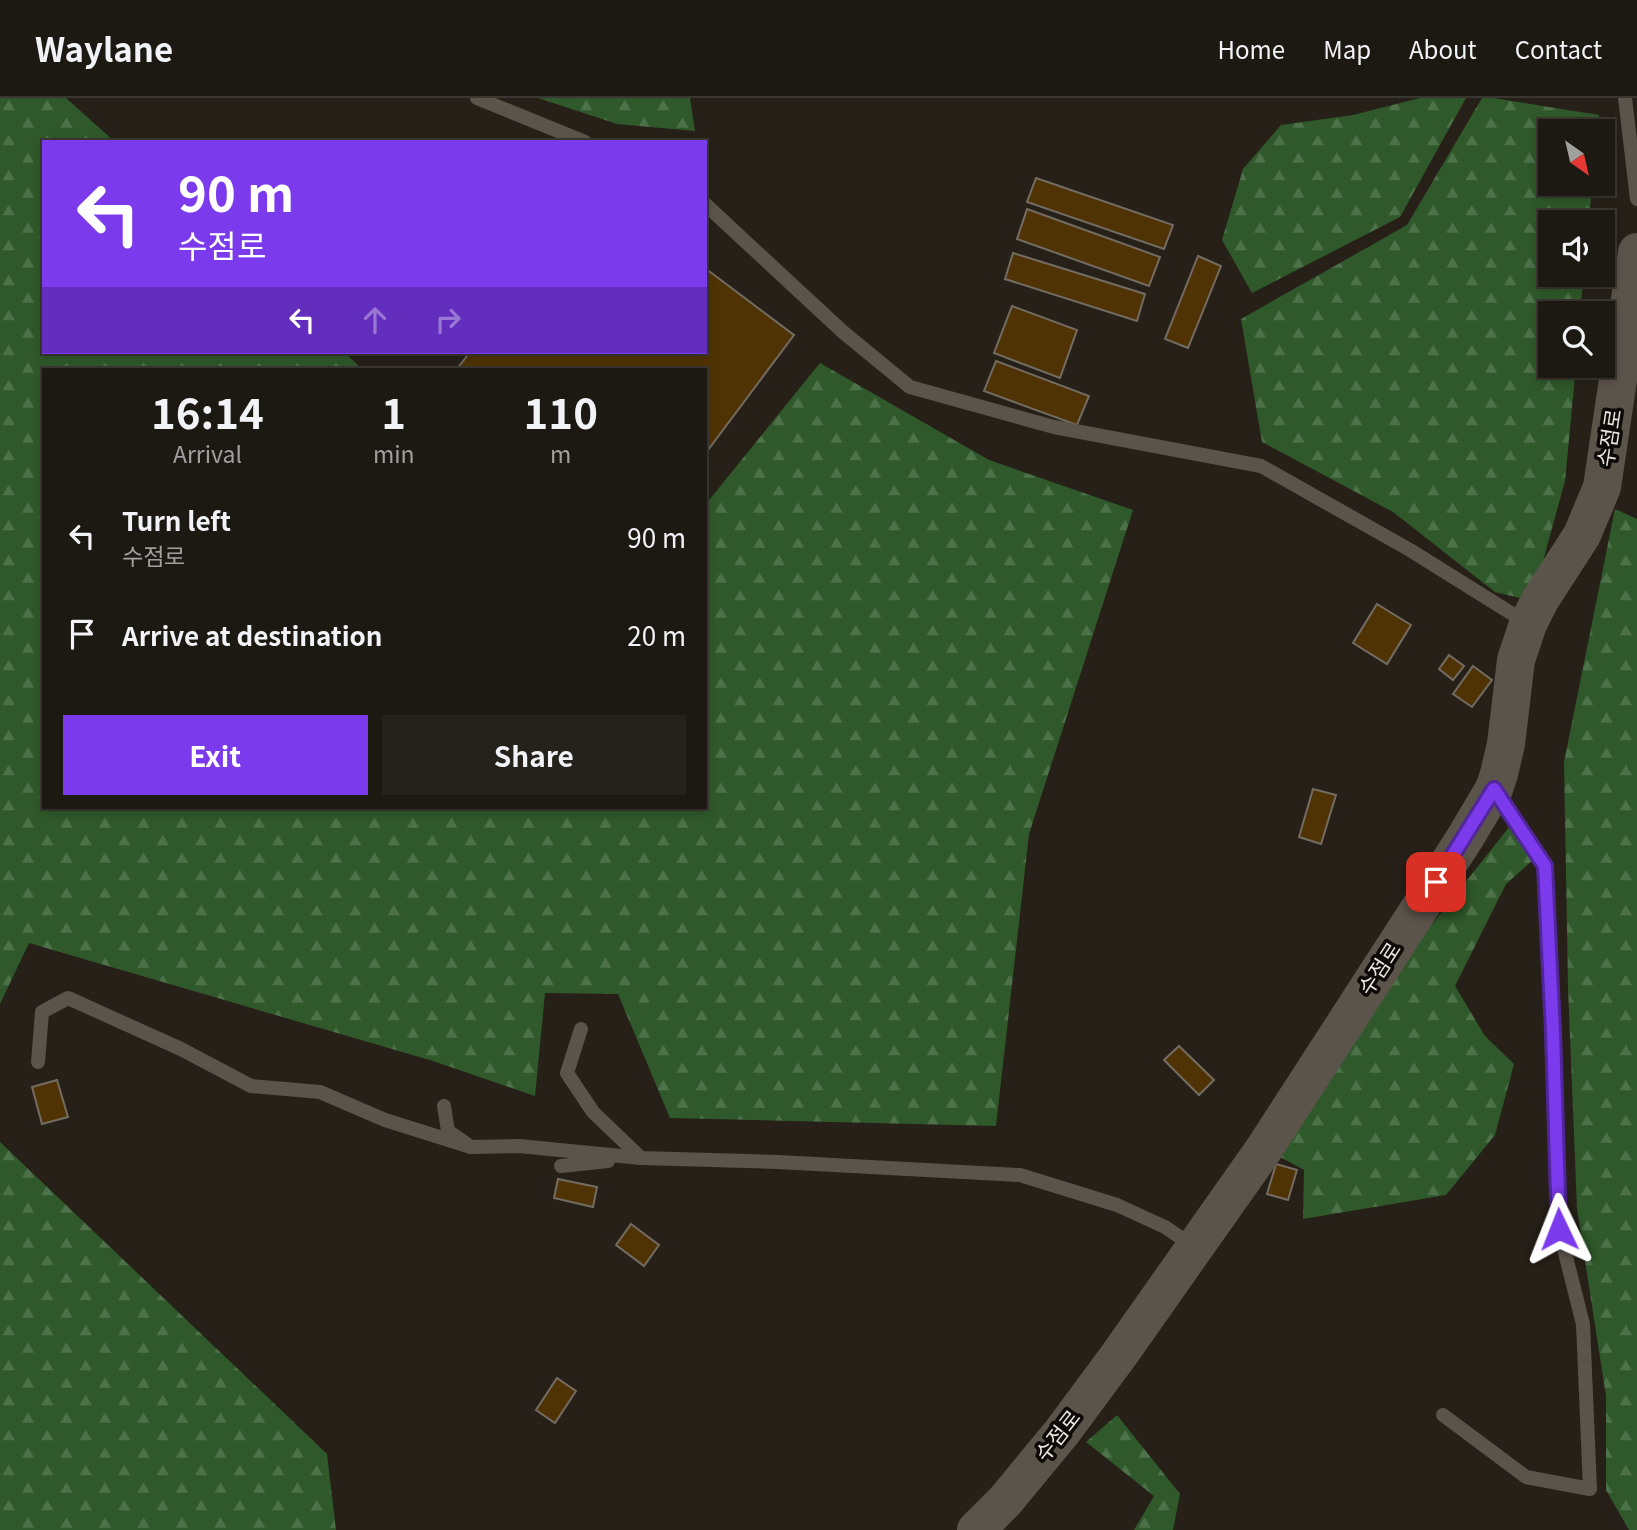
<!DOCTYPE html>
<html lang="en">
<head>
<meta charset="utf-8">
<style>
	body { margin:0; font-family:Georgia,"Noto Sans KR",serif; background:#25211b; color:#f1f3f6; height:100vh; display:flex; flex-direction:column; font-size:26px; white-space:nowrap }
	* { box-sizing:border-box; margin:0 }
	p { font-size:23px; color:#a0a09f }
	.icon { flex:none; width:38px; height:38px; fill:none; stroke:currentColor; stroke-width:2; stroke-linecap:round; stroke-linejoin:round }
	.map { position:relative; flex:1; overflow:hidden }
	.panel { position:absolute; left:42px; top:270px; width:665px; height:441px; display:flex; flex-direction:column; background:#1c1812; border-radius:0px; box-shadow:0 4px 10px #0003,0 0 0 2px #3a3732 }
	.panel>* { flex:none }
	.hud { position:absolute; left:42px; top:42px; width:665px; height:214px; border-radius:0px; box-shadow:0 4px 10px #0003,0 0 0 2px #3a3732; background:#7c3aed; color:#fff; overflow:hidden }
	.needle { width:46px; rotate:146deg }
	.controls { position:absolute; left:1538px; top:21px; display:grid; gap:14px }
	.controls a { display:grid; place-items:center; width:77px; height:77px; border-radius:0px; background:#1c1812; box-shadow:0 4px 10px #0003,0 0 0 2px #3a3732; font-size:35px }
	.pin { position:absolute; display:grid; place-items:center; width:60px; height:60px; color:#fff; margin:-30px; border-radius:14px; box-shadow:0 4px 10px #0006 }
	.me { position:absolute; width:77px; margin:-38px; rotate:358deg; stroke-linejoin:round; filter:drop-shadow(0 0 5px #0008) }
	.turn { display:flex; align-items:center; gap:24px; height:147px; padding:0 21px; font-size:32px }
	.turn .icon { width:91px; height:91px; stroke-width:2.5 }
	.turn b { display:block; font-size:49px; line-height:60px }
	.lanes { display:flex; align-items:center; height:66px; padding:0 21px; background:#0003; justify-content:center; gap:35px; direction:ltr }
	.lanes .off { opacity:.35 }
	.eta { display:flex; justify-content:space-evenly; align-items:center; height:119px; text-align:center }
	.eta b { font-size:42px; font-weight:700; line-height:49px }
	.button { display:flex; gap:14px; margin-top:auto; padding:14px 21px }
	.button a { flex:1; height:80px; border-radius:0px; background:#7c3aed; color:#fff; font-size:28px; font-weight:700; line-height:80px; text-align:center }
	.button a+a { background:#25211b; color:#f1f3f6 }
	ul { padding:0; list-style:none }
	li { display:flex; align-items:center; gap:21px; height:98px; padding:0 21px }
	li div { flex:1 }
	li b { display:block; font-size:26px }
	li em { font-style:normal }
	header { display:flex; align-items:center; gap:42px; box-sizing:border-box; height:98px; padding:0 35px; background:#1c1812; border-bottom:2px solid #3a3732 }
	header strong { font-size:33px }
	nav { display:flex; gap:38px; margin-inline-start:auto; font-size:24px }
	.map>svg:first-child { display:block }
	.forest { fill:url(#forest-firs) }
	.building { fill:#503305; stroke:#736c63; stroke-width:2 }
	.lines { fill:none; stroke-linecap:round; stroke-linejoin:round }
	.lane { stroke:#5b544b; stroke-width:14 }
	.secondary { stroke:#5b544b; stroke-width:38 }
	.route-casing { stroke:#51269a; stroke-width:18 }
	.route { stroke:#7c3aed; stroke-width:12 }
	.labels { text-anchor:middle; stroke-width:7; stroke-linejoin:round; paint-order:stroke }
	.street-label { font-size:21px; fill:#ebe7e2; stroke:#0d0a07 }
</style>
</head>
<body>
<header>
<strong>Waylane</strong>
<nav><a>Home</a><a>Map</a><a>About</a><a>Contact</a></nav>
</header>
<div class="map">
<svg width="1637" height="1432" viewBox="0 0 1637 1432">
	<defs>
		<pattern id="forest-firs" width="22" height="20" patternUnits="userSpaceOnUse" patternTransform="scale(1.75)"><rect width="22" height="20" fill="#2f592a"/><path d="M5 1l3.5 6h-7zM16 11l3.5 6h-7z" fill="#4d7149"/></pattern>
	</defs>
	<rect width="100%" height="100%" fill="#262018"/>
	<!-- forest -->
	<g class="forest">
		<polygon points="0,0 66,0 115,44 44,44 44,254 344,254 362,271 44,271 44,709 705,709 705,407 820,265 989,362 1133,412 1029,736 996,1028 670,1020 618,896 545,895 535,998 433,963 29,845 0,906"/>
		<polygon points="538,0 690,0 695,33 617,26"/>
		<polygon points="1420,0 1466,0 1400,119 1252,195 1222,142 1243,71 1281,27 1353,17"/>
		<polygon points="1482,0 1493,0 1599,17 1597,33 1550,33 1550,86 1592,86 1589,124 1550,124 1550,177 1584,177 1580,215 1550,215 1550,268 1576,268 1565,383 1532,503 1495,494 1393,414 1262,344 1241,221 1407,127"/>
		<polygon points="1615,411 1637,421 1637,1432 1629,1432 1606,1392 1606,1298 1577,1111 1568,889 1564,664"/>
		<polygon points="1510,728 1532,763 1506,786 1455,888 1485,938 1514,966 1495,1037 1446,1097 1303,1121 1304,1072 1273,1055 1421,840"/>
		<polygon points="0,1044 327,1356 336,1432 0,1432"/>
		<polygon points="1117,1317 1180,1396 1173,1432 1134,1432 1154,1398 1086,1344"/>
	</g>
	<!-- building -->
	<g class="building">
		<polygon points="1036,80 1173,127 1164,151 1027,104"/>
		<polygon points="1027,111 1160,159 1149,188 1017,141"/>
		<polygon points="1013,155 1145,196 1137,223 1005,181"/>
		<polygon points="1198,158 1221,168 1188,250 1165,241"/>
		<polygon points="705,170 794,237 705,356 705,271 457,271 470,254 705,254"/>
		<polygon points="1012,208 1077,232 1060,280 994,255"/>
		<polygon points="996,263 1089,298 1077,327 984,293"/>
		<polygon points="1377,506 1411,527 1387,566 1353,545"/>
		<polygon points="1449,557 1464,568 1453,582 1439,571"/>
		<polygon points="1473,568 1492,582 1472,609 1453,596"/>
		<polygon points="1313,691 1336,697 1321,746 1299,739"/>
		<polygon points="1179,948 1214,982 1199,997 1164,962"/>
		<polygon points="57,982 68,1019 42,1026 32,989"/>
		<polygon points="1276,1066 1297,1072 1288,1102 1267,1096"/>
		<polygon points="558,1081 597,1089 593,1109 554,1100"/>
		<polygon points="631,1126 659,1147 644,1168 616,1147"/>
		<polygon points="557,1280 576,1293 555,1325 536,1312"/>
	</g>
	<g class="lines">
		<!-- lane -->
		<g class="lane">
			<polyline points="477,0 585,44"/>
			<polyline points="1625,0 1637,101"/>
			<polyline points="705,106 843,234 910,289 1054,329 1261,368 1410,452 1527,525"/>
			<polyline points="581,931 567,975 593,1014 641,1060 778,1064 1020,1077 1117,1107 1165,1129 1193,1148"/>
			<polyline points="38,964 42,914 68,900 181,951 251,988 320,994 385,1022 471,1049"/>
			<polyline points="444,1008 448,1033 471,1049 519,1048 641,1060"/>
			<polyline points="561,1068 608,1063"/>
			<polyline points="1443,1317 1526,1379 1590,1391 1583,1226 1559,1131 1553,934 1545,768 1497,695"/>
		</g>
		<!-- secondary -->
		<polyline class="secondary" points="976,1432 1005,1403 1062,1334 1119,1257 1264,1051 1465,740 1494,691 1499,676 1506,646 1516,562 1528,526 1540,502 1582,437 1602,389 1637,154"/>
	</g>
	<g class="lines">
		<!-- route casing -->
		<g class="route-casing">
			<polyline id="route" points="1436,784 1494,691 1545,768 1553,934 1559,1131"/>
		</g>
		<!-- route -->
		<use href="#route" class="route"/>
	</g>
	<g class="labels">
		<!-- street labels -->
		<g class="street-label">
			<text transform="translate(1610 340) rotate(-81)" y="7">수점로</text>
			<text transform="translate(1380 871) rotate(-57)" y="7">수점로</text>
			<text transform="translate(1058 1338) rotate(-52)" y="7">수점로</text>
		</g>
	</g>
</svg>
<div class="controls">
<a><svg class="needle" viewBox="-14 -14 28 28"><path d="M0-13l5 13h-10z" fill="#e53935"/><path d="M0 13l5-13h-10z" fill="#a0a09f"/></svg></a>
<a><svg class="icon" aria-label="sound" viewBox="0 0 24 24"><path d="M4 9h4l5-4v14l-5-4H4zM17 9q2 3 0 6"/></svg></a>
<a><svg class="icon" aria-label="search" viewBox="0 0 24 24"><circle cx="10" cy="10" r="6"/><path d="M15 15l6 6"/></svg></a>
</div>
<div class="pin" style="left:1436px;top:784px;background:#d93025"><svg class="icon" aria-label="arrive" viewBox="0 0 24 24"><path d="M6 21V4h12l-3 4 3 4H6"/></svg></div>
<svg class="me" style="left:1559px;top:1131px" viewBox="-20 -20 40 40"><path d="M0-17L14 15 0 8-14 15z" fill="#7c3aed" stroke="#fff" stroke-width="4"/></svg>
<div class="hud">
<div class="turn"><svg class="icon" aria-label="left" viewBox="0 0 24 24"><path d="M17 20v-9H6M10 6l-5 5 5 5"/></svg><div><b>90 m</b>수점로</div></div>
<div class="lanes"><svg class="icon" aria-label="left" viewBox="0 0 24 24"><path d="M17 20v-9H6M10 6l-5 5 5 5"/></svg><svg class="icon off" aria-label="ahead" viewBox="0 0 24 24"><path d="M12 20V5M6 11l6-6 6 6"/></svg><svg class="icon off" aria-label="right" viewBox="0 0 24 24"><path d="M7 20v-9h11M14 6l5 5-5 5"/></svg></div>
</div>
<section class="panel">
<div class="eta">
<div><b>16:14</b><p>Arrival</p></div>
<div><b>1</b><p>min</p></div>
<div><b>110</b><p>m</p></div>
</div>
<ul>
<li><svg class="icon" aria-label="left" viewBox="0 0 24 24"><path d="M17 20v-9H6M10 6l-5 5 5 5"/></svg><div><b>Turn left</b><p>수점로</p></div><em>90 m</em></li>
<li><svg class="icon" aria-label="arrive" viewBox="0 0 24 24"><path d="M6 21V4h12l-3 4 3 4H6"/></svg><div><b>Arrive at destination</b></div><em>20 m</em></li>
</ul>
<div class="button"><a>Exit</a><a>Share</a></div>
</section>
</div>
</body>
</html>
